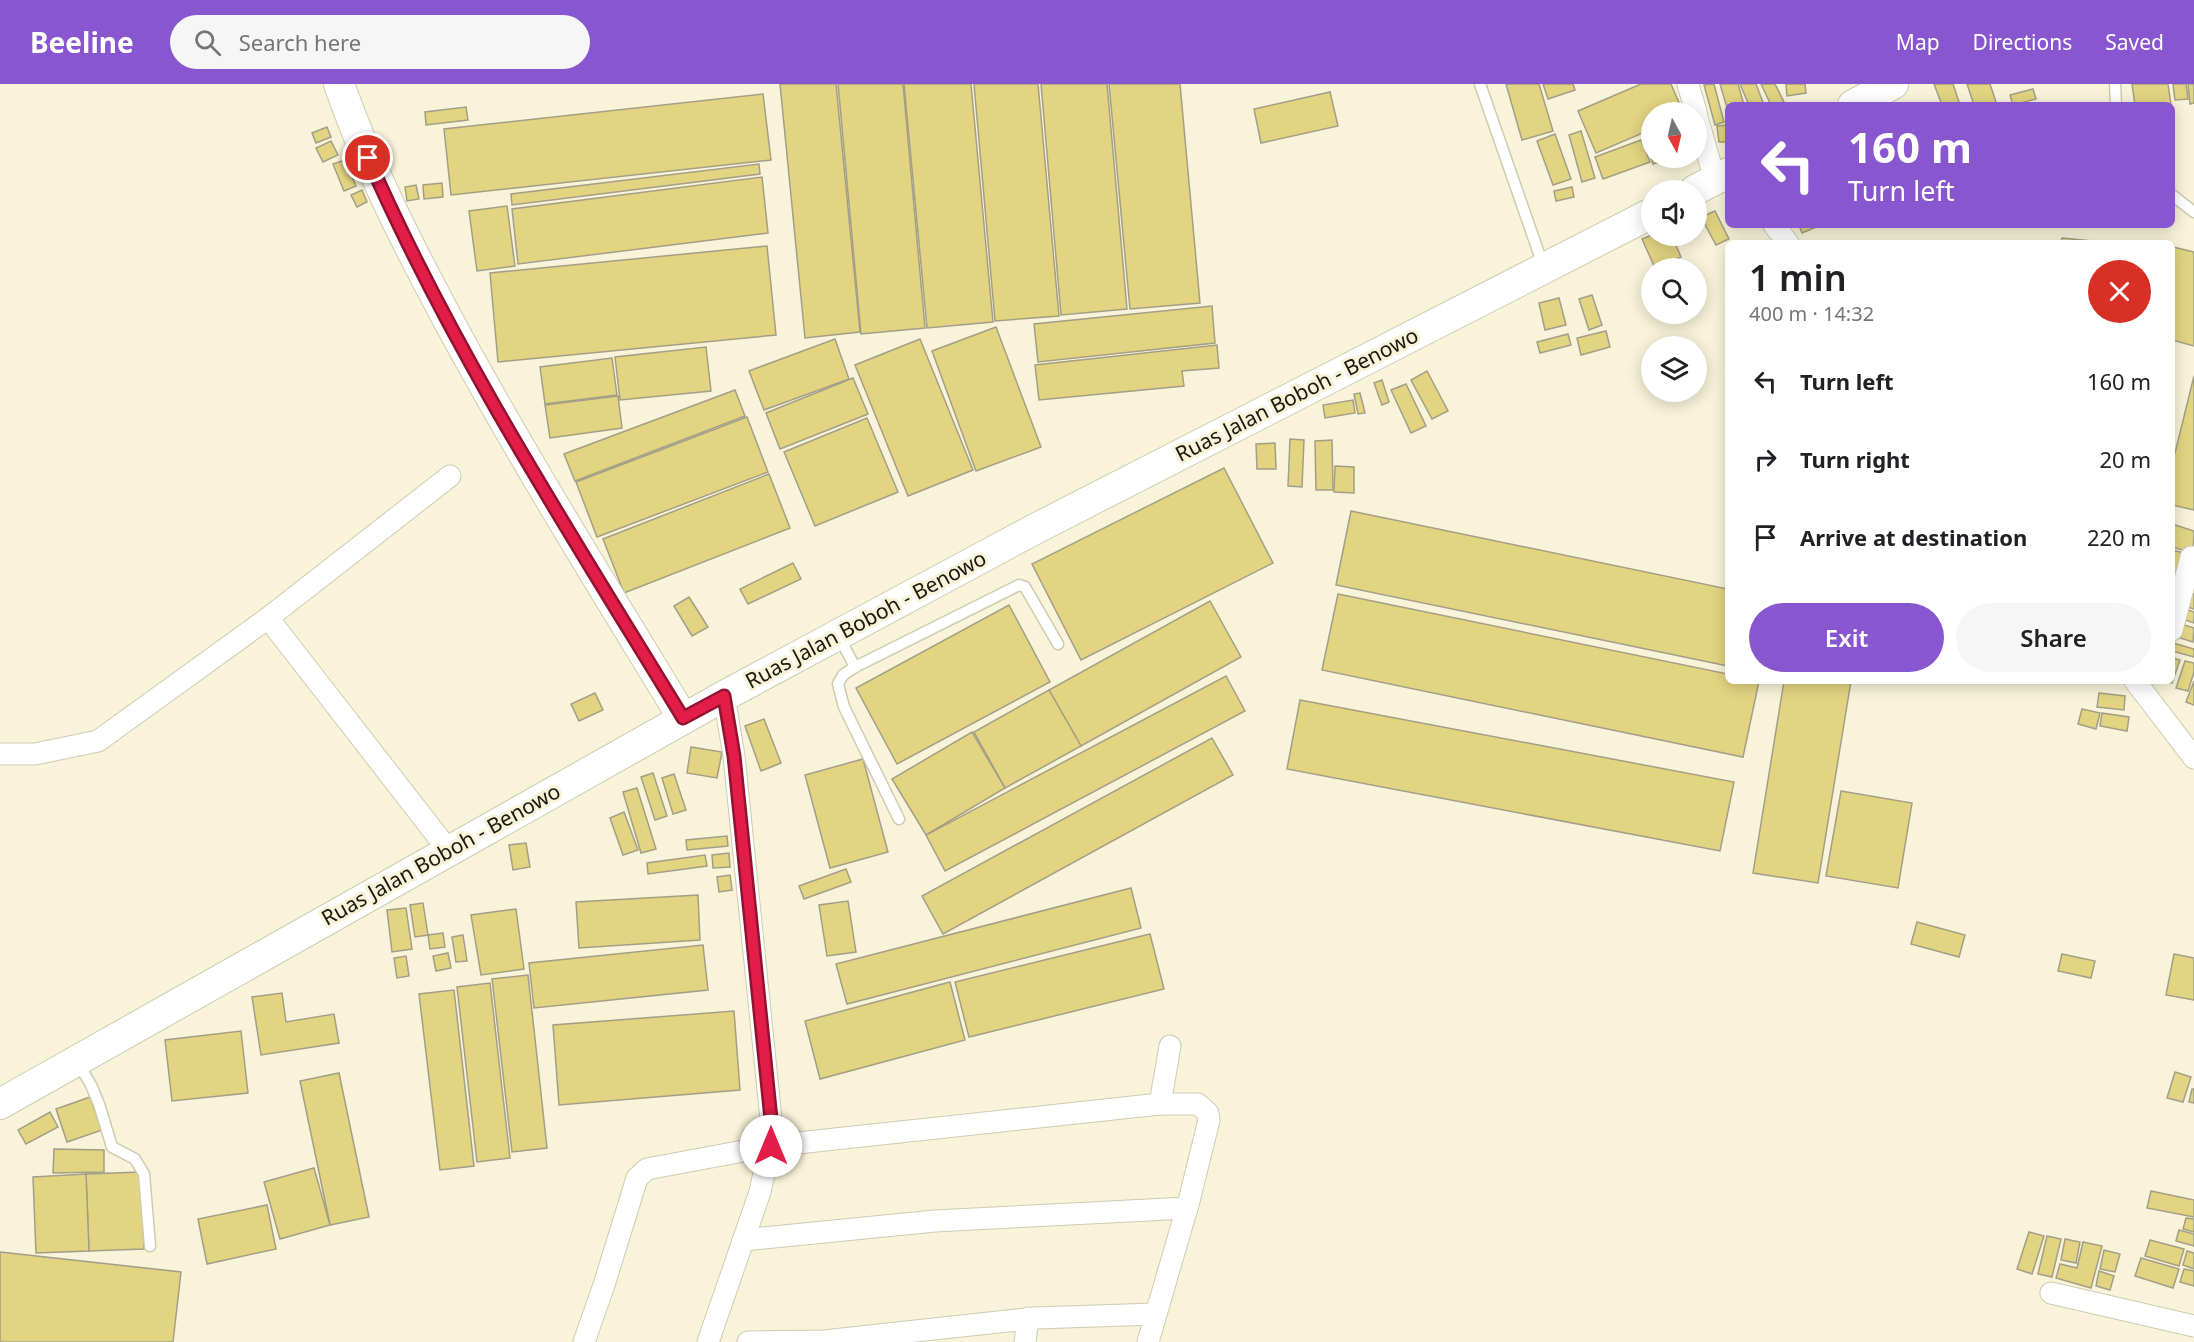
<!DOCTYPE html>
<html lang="en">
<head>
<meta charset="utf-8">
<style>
	body { margin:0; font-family:"Noto Sans",sans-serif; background:#f6f6f6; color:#202124; height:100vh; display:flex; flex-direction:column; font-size:22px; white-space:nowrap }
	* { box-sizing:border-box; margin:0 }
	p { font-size:20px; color:#757577 }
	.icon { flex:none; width:33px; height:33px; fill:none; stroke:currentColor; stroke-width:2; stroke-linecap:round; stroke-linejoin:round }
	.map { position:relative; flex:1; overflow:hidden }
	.sheet { position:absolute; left:1725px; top:156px; width:450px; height:444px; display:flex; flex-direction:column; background:#fff; border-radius:9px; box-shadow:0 3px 15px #0003 }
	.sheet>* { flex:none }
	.guide { position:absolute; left:1725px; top:18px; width:450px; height:126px; border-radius:9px; box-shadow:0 3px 15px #0003; background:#8856ce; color:#fff; overflow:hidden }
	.needle { width:39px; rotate:172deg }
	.tools { position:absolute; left:1641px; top:18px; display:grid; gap:12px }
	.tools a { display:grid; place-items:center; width:66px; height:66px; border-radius:50%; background:#fff; box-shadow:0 3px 15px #0003; font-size:30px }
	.pin { position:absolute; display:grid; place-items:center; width:51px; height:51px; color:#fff; margin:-26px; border:3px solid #fff; border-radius:50%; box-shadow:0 2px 6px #0007 }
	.me { position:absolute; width:66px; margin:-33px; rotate:0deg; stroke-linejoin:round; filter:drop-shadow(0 0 4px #0008) }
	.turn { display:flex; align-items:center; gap:21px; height:126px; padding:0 24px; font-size:27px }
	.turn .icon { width:78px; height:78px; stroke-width:2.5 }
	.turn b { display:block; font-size:42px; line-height:51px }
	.round { display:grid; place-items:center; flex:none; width:63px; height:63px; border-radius:32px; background:#f6f6f6 }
	.headline { display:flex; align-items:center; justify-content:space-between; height:102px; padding:0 24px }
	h1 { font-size:36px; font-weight:600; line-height:45px }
	.action { display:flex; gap:12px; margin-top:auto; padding:12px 24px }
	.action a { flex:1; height:69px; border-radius:36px; background:#8856ce; color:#fff; font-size:24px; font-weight:600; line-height:69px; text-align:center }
	.action a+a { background:#f6f6f6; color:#202124 }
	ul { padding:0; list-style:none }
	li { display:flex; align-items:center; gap:18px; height:78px; padding:0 24px }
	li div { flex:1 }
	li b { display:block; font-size:22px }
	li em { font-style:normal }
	header { display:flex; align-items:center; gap:36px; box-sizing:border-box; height:84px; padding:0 30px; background:#8856ce; color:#fff }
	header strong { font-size:28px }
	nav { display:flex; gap:33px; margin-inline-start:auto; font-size:21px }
	.search { width:420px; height:54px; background:#f6f6f6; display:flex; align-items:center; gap:15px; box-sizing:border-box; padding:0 21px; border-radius:33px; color:#757577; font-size:22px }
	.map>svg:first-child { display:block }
	.building { fill:#e2d480; stroke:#a39f87; stroke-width:1.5 }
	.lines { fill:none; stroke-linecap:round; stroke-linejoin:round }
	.service-casing { stroke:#cfcbb1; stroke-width:13 }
	.minor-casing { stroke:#cfcbb1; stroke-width:23 }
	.secondary-casing { stroke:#cfcbb1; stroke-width:32 }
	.service { stroke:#fff; stroke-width:10 }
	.minor { stroke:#fff; stroke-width:21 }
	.secondary { stroke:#fff; stroke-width:30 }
	.route-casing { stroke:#92132f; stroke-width:15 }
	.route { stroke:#e11d48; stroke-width:10 }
	.labels { text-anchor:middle; stroke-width:6; stroke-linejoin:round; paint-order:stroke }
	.street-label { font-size:21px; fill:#1a190f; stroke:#f8f3d9 }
</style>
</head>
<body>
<header>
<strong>Beeline</strong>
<div class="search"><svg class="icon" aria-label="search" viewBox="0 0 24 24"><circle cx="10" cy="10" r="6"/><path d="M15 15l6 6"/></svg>Search here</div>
<nav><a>Map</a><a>Directions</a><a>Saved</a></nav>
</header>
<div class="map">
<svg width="2194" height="1258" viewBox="0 0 2194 1258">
	<rect width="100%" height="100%" fill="#f8f3d9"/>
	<!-- building -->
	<g class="building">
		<polygon points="780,0 836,0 860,248 805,254"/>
		<polygon points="838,0 903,0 925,244 861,250"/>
		<polygon points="904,0 971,0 993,238 927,244"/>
		<polygon points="974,0 1038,0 1059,232 995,237"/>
		<polygon points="1041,0 1107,0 1127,225 1061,231"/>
		<polygon points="1109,0 1180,0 1200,219 1130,225"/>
		<polygon points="1506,0 1539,0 1553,47 1522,56"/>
		<polygon points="1543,0 1573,0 1575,6 1548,15"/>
		<polygon points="1641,0 1671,0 1683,28 1652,28 1652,45 1596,69 1578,27"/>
		<polygon points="1714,0 1724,38 1715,41 1704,1"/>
		<polygon points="1720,0 1738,0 1744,21 1728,21 1728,27"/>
		<polygon points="1740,0 1756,0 1764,21 1749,21"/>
		<polygon points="1761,0 1775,0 1784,18 1771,21"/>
		<polygon points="1786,0 1805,0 1806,9 1787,12"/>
		<polygon points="1934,0 1953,0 1960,21 1942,21"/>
		<polygon points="1967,0 1990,0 1997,21 1974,21"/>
		<polygon points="2132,0 2168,0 2171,21 2135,21"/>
		<polygon points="2173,0 2186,0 2188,15 2175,16"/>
		<polygon points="2188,0 2194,0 2194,19 2190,20"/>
		<polygon points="2033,5 2036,15 2013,21 2010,11"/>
		<polygon points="1330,8 1338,42 1261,59 1254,25"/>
		<polygon points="763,10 771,76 451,111 444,45"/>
		<polygon points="466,23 468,36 426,41 425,28"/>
		<polygon points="1728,41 1728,58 1719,58 1717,42"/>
		<polygon points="327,43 331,53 316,59 312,49"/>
		<polygon points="1581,47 1595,94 1582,98 1569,51"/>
		<polygon points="1652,47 1652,74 1672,74 1653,80 1643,50"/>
		<polygon points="1555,50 1571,95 1553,101 1537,57"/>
		<polygon points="1641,56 1650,78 1603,95 1595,73"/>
		<polygon points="331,57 338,71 323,78 316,64"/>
		<polygon points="345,76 356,102 344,107 333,80"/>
		<polygon points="759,80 760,90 512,121 511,110"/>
		<polygon points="762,93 768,149 518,180 512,125"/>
		<polygon points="442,99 443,113 424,115 423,101"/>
		<polygon points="416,101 419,115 407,117 405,103"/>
		<polygon points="1572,103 1574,113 1556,117 1554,107"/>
		<polygon points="362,106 367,118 357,123 351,111"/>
		<polygon points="507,122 515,182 477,187 469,127"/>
		<polygon points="1715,127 1729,155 1716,161 1701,133"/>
		<polygon points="1799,141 1821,141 1802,149"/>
		<polygon points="1652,151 1672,152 1681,173 1655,184 1642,155"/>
		<polygon points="1680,152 1693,152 1694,154 1683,158"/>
		<polygon points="2062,154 2113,159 2061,159"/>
		<polygon points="767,162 776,251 498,278 490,189"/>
		<polygon points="2173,163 2194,168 2194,262 2172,256"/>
		<polygon points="1592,211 1602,241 1589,246 1579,215"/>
		<polygon points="1559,214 1566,241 1545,246 1539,219"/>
		<polygon points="1212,222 1215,259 1038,278 1034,240"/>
		<polygon points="996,243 1041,363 976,387 932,267"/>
		<polygon points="1606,247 1610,263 1581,271 1577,254"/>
		<polygon points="1568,250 1571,261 1540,269 1537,258"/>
		<polygon points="835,255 849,295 764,326 749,287"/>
		<polygon points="920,255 973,386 908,412 855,281"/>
		<polygon points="1217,261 1219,284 1182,287 1184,302 1039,316 1035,281"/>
		<polygon points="706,263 711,307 620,316 615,273"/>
		<polygon points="612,274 617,311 545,320 540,283"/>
		<polygon points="1427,287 1448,327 1432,335 1411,296"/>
		<polygon points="2194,292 2194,426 2172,421 2172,381"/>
		<polygon points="853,294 868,330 780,365 766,329"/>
		<polygon points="1382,296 1389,318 1382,321 1374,299"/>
		<polygon points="1406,300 1426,342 1411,349 1391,306"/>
		<polygon points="735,306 745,332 575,397 564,370"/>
		<polygon points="1360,309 1365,329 1358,330 1354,310"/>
		<polygon points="618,312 622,344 550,354 545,321"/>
		<polygon points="1353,316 1355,329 1325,334 1323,321"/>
		<polygon points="747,333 768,388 597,453 576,398"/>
		<polygon points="867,334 898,408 815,442 784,368"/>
		<polygon points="1290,355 1304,356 1302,403 1288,402"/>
		<polygon points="1332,356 1333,406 1316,406 1315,357"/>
		<polygon points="1275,359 1276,385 1257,385 1256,360"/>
		<polygon points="1335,382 1354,383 1354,409 1334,408"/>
		<polygon points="1224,384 1273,479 1081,576 1032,480"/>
		<polygon points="769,390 790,444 624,509 603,455"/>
		<polygon points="1351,427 1728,505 1728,582 1336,501"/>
		<polygon points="2172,440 2194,447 2193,469 2172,463"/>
		<polygon points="2172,466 2184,469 2178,492 2172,490"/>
		<polygon points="793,479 801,495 748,520 740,505"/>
		<polygon points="2185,507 2194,510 2194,525 2181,521"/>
		<polygon points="1338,510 1728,590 1728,597 1759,597 1743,673 1322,586"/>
		<polygon points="689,513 708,543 692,552 674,522"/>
		<polygon points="1210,517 1241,573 1081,662 1049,606"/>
		<polygon points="1009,521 1050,598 897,680 856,604"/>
		<polygon points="2180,523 2194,528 2194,539 2177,533"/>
		<polygon points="2181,540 2194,544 2193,558 2177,553"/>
		<polygon points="2173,559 2194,565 2194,573 2172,567"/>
		<polygon points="2172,574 2180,576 2172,599 2167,597 2172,597"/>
		<polygon points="2185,577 2194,579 2194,588 2188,607 2176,604"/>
		<polygon points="1226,592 1245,627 945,787 926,751"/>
		<polygon points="1784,597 1851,597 1818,799 1753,789"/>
		<polygon points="2194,597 2194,621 2186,618"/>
		<polygon points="1049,606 1081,662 1005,704 974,648"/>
		<polygon points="595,609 603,626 579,637 571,620"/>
		<polygon points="2099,609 2125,612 2124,626 2097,623"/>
		<polygon points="1300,616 1734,698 1720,767 1287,685"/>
		<polygon points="2082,625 2100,629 2096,645 2078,640"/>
		<polygon points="2102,629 2129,633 2127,647 2100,642"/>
		<polygon points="764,635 781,679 761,687 745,642"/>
		<polygon points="972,648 1005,704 926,751 892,695"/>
		<polygon points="1212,654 1233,691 943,850 922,812"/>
		<polygon points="691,663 722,668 717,694 687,689"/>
		<polygon points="863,675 888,768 830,784 805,691"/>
		<polygon points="653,689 667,732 655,736 641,693"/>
		<polygon points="674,690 686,726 673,730 662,694"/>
		<polygon points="637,704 656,765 641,769 623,708"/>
		<polygon points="1841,707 1912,719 1898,804 1826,792"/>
		<polygon points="624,728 638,766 623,771 610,734"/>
		<polygon points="727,752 728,762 687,766 686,756"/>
		<polygon points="526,759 530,783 513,786 509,761"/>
		<polygon points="729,769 730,783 713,784 712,771"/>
		<polygon points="705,771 707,782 648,790 647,779"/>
		<polygon points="846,785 851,798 804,815 799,802"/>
		<polygon points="730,791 732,806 719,808 717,793"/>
		<polygon points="1131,804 1141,844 847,920 836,880"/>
		<polygon points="698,811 700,856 579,864 576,818"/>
		<polygon points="848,817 856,868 827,872 819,821"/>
		<polygon points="423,819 428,851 415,853 410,821"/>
		<polygon points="406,824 412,865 392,868 387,826"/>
		<polygon points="516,825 524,885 481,891 471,831"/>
		<polygon points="1917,838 1965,851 1959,873 1911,860"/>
		<polygon points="443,849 445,863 430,865 428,851"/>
		<polygon points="1150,850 1164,905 969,953 955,898"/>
		<polygon points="463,851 467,877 456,878 452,853"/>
		<polygon points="703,861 708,906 534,924 529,879"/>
		<polygon points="448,869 451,884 436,887 433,872"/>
		<polygon points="2062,870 2095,877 2091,894 2058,887"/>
		<polygon points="2174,870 2194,874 2194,916 2166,911"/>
		<polygon points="406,872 409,892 397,894 394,874"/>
		<polygon points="528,891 547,1064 512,1068 492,895"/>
		<polygon points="950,898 965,956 820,995 805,937"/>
		<polygon points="490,899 510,1074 477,1078 457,903"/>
		<polygon points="454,906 474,1082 440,1086 419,910"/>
		<polygon points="282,909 286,938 334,930 339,959 261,971 252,913"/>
		<polygon points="734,927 740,1006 559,1021 553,941"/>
		<polygon points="241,947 248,1009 172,1017 165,956"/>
		<polygon points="2175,988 2191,993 2183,1018 2167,1014"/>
		<polygon points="339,989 369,1133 330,1141 300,997"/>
		<polygon points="2192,1005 2194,1005 2194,1019 2189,1018"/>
		<polygon points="90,1013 102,1046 67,1058 56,1025"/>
		<polygon points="50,1028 58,1043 26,1060 18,1046"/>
		<polygon points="54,1065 104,1066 104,1088 53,1089"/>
		<polygon points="314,1084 330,1141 280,1155 264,1098"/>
		<polygon points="141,1088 144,1165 89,1167 86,1090"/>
		<polygon points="86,1090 89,1167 36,1169 33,1093"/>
		<polygon points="2151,1107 2194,1116 2194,1133 2147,1124"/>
		<polygon points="267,1121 276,1165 207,1180 198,1135"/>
		<polygon points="2186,1134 2194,1135 2194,1148 2183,1145"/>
		<polygon points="2179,1146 2194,1150 2194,1162 2176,1157"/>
		<polygon points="2029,1148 2044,1152 2032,1190 2017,1185"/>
		<polygon points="2047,1152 2061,1155 2052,1193 2038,1190"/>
		<polygon points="2065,1155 2080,1158 2076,1179 2061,1176"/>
		<polygon points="2150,1156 2184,1165 2179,1182 2145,1172"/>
		<polygon points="2083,1158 2102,1162 2091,1204 2056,1194 2060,1180 2077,1184"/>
		<polygon points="2104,1166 2120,1170 2115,1188 2100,1185"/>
		<polygon points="2187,1167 2194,1169 2194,1185 2183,1181"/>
		<polygon points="0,1168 181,1188 173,1258 0,1258"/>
		<polygon points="2141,1174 2179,1185 2173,1204 2135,1192"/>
		<polygon points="2184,1185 2194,1187 2194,1202 2180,1198"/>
		<polygon points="2099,1187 2114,1192 2110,1206 2096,1202"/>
	</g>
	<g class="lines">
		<!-- service casing -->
		<g class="service-casing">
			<g id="service">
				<polyline points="1480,0 1544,184"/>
				<polyline points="2115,0 2116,21"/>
				<polyline points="2172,111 2194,128"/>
				<polyline points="838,551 855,583"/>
				<polyline points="899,735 844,623 838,600 843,591 855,583 1019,501 1025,503 1058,560"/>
				<polyline points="78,979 91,1001 99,1020 112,1063 135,1075 144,1090 150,1162"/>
			</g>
		</g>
		<!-- minor casing -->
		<g class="minor-casing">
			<g id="minor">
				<polyline points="1688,0 1696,28"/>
				<polyline points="1696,30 1715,96"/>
				<polyline points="1774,141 1788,159"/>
				<polyline points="2172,546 2191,473"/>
				<polyline points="2135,597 2194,674"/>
				<polyline points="0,670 35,670 98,657 268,534"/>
				<polyline points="449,767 268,534 450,392"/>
				<polyline points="1160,1020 1170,962"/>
				<polyline points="743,1156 935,1137 1187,1124"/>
				<polyline points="2051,1209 2194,1242"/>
				<polyline points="584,1258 604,1201 637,1094 647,1085 770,1062 1160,1020 1198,1020 1208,1029 1209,1036 1189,1117 1148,1258"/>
				<polyline points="708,1258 760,1108 770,1062 771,1035 734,672 724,612"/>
				<polyline points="748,1258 824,1257 1035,1234 1156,1230"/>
				<polyline points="1025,1258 1028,1234"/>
			</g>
		</g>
		<!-- secondary casing -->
		<g class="secondary-casing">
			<g id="secondary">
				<path d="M339,0C369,86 411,167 454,247C526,379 605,506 683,634"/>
				<polyline points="1853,21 1893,0"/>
				<polyline points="1695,106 1728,89"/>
				<polyline points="0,1020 724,612 1035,445 1652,129"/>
			</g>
		</g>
		<!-- service -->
		<use href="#service" class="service"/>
		<!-- minor -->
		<use href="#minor" class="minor"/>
		<!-- secondary -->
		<use href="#secondary" class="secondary"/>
	</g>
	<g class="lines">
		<!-- route casing -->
		<g class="route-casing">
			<path id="route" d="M368,74C454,270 572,452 683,634L724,612L734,672L771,1035V1062"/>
		</g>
		<!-- route -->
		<use href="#route" class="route"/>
	</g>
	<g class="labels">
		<!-- street labels -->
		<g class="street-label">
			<text transform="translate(1297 311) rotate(-27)" y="7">Ruas Jalan Boboh - Benowo</text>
			<text transform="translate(866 536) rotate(-28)" y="7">Ruas Jalan Boboh - Benowo</text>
			<text transform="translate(441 771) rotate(-29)" y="7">Ruas Jalan Boboh - Benowo</text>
		</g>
	</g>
</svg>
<div class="tools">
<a><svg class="needle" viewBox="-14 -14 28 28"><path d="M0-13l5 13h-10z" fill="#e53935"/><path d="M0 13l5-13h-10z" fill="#757577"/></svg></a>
<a><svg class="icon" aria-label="sound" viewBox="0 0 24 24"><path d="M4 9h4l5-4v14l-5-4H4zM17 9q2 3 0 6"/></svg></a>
<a><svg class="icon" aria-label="search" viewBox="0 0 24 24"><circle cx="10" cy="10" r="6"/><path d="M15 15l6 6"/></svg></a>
<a><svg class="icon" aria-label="layers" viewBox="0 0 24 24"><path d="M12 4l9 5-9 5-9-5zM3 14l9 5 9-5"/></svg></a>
</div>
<div class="pin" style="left:368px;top:74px;background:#d93025"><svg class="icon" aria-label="arrive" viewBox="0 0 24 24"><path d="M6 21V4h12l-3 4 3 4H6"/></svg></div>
<svg class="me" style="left:771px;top:1062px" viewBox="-20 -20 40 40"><circle r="19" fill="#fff"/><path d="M0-13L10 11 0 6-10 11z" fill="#e11d48"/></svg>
<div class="guide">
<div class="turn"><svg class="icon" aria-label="left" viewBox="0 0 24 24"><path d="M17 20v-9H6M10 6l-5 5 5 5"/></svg><div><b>160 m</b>Turn left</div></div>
</div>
<section class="sheet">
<div class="headline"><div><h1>1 min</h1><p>400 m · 14:32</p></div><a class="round" style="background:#d93025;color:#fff"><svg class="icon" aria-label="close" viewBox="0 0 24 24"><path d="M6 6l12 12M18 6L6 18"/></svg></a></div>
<ul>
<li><svg class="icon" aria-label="left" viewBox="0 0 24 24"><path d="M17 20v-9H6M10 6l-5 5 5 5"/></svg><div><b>Turn left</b></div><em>160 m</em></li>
<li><svg class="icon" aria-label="right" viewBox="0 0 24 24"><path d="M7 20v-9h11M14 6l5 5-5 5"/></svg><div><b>Turn right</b></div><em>20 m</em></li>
<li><svg class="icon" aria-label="arrive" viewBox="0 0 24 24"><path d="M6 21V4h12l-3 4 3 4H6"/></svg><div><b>Arrive at destination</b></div><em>220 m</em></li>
</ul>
<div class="action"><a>Exit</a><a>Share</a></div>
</section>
</div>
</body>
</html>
